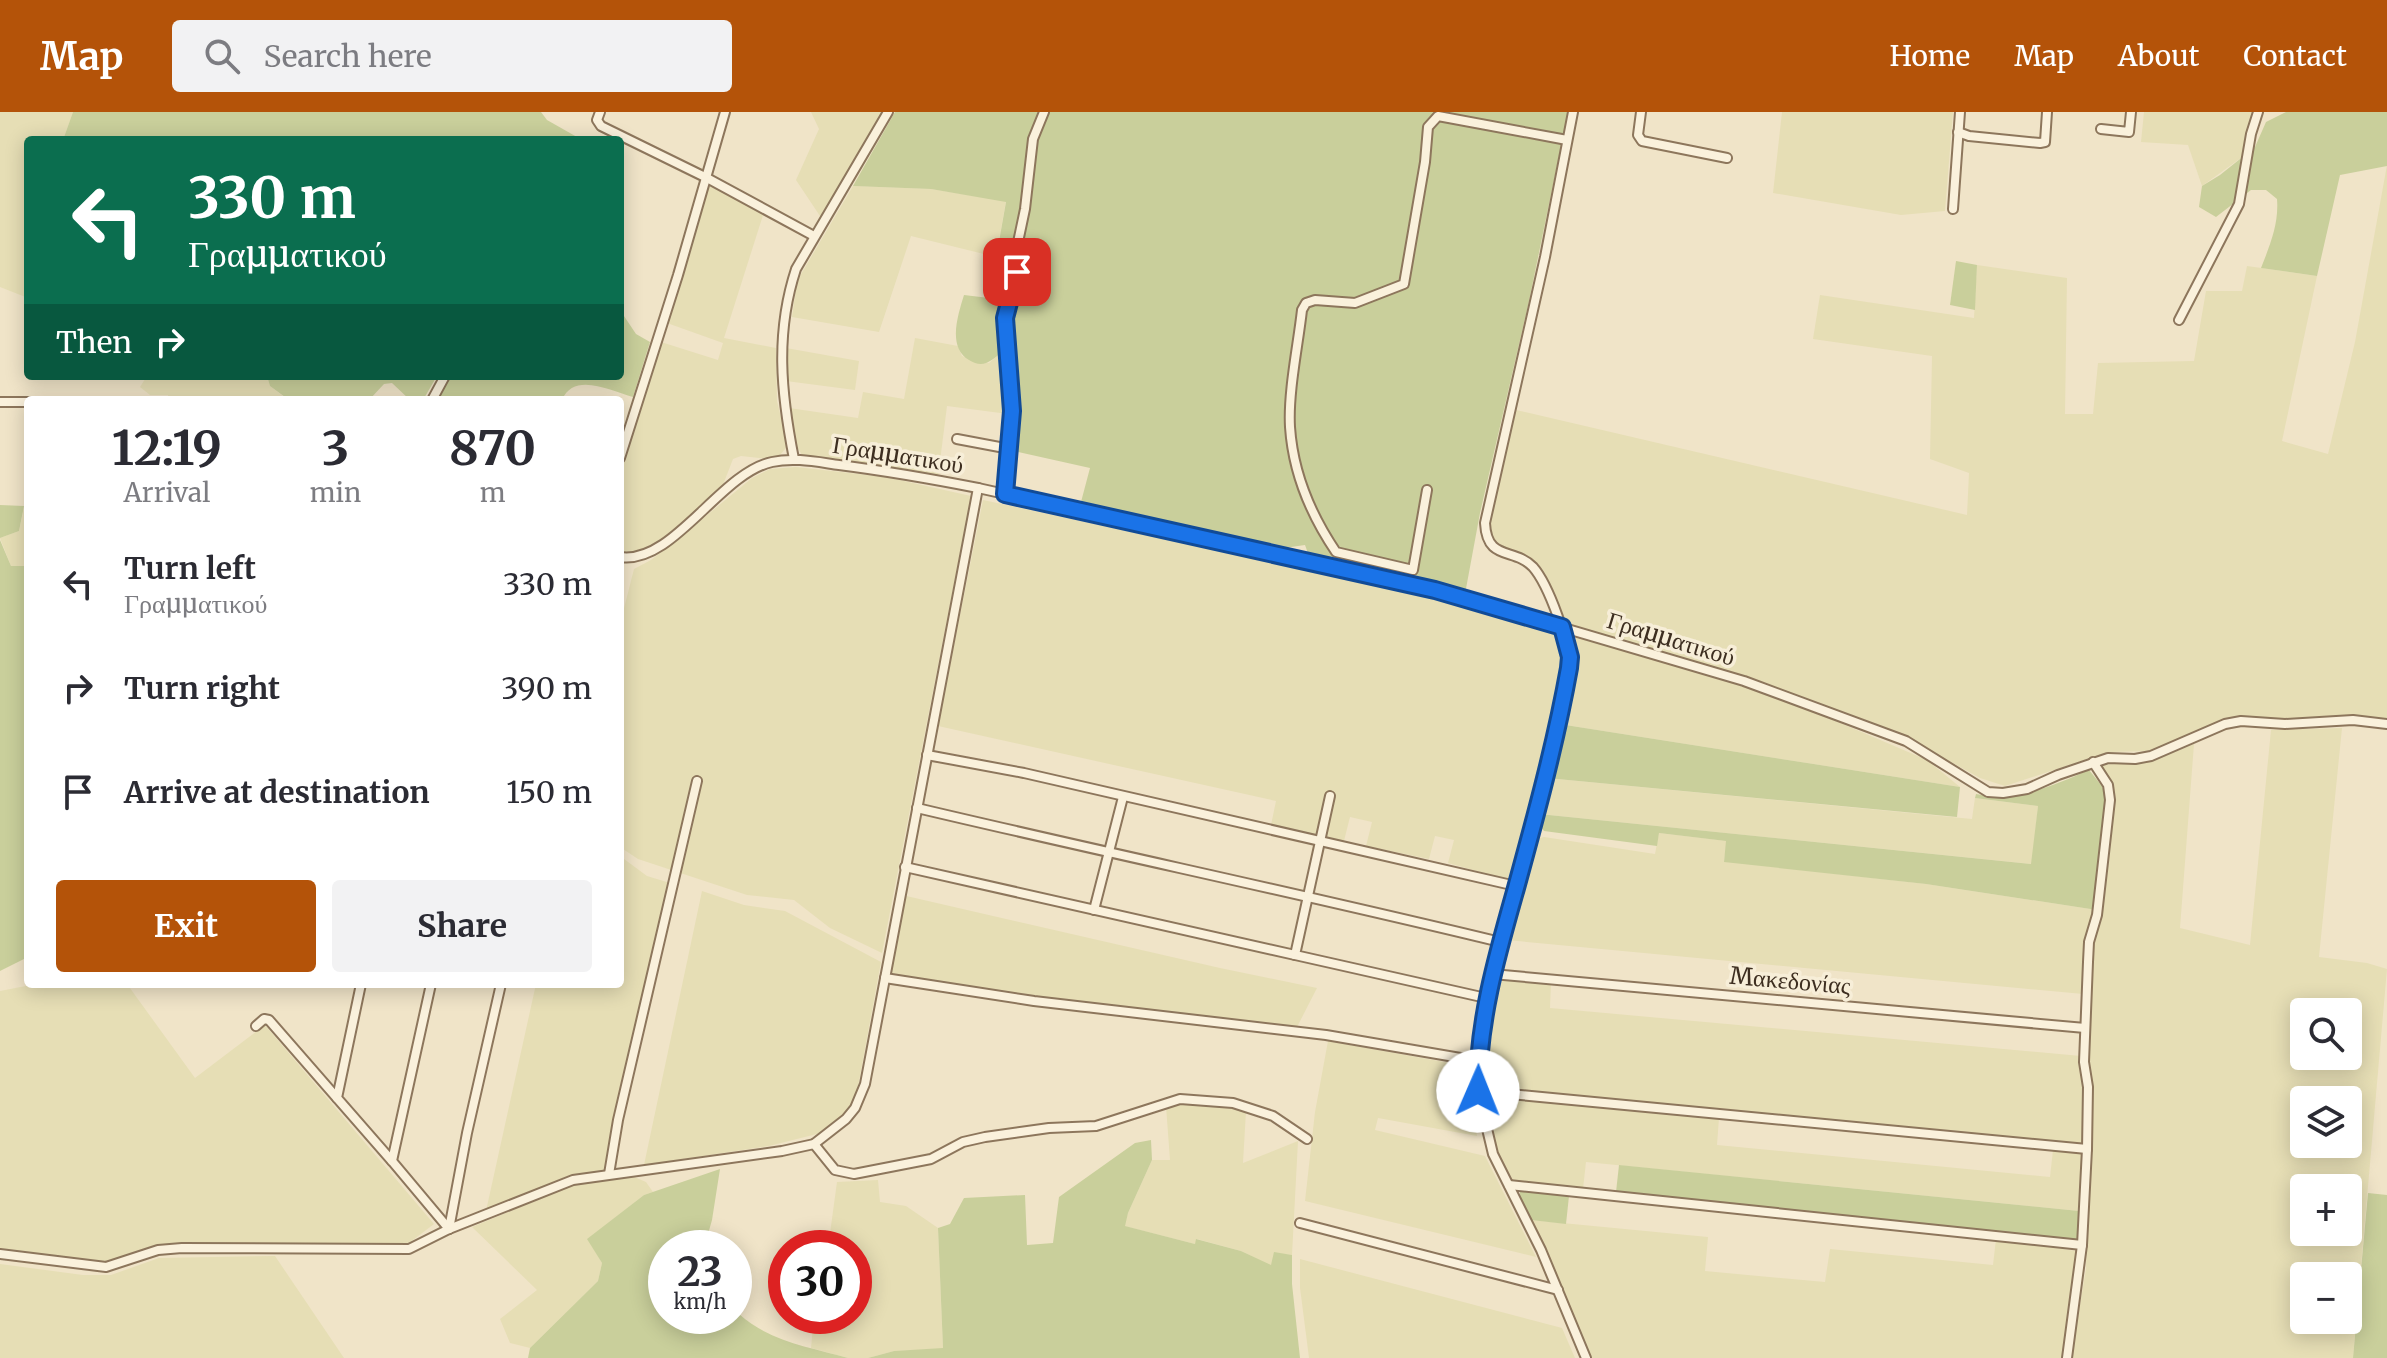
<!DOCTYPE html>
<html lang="en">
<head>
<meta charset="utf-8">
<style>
	body { margin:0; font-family:Merriweather,serif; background:#f2f2f3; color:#2b2b33; height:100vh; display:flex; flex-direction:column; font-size:30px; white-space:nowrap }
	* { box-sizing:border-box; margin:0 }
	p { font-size:26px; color:#7c7c81 }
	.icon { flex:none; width:44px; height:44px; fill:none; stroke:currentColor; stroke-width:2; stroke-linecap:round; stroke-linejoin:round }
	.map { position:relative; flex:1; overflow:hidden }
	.panel { position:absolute; left:24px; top:284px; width:600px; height:592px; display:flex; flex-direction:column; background:#fff; border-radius:8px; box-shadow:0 4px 20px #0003 }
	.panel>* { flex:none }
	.banner { position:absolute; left:24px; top:24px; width:600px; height:244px; border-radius:8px; box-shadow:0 4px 20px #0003; background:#0b6e4f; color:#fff; overflow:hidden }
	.buttons { position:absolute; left:2290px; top:886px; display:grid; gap:16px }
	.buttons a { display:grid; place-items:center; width:72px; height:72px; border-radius:8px; background:#fff; box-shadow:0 4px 20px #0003; font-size:40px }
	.speed { position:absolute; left:648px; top:1118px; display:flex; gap:16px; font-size:40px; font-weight:700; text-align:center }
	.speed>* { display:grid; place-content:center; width:104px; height:104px; border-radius:50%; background:#fff; box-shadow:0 4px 20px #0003; line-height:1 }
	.speed small { font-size:20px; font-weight:400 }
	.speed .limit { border:12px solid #d22; background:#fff; color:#111 }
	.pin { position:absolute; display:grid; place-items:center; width:68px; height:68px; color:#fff; margin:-34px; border-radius:16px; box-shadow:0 4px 12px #0006 }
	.me { position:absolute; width:88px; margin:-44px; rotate:1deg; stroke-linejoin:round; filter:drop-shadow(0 0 6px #0008) }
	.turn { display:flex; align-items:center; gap:28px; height:168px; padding:0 32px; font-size:36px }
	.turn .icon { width:104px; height:104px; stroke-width:2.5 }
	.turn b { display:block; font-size:56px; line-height:68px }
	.then { display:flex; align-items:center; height:76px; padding:0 32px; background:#0003; gap:16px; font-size:30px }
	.eta { display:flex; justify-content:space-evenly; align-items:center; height:136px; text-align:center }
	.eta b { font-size:48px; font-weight:700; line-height:56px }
	.cta { display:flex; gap:16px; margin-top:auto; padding:16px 32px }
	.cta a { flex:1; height:92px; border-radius:8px; background:#b45309; color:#fff; font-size:32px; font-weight:700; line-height:92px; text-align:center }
	.cta a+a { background:#f2f2f3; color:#2b2b33 }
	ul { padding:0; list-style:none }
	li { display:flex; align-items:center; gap:24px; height:104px; padding:0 32px }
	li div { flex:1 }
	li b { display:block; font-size:30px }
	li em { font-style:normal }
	header { display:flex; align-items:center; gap:48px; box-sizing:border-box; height:112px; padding:0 40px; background:#b45309; color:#fff }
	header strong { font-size:38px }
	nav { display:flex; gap:44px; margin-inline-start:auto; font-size:28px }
	.search { width:560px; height:72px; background:#f2f2f3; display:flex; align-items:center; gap:20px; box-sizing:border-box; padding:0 28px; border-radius:8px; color:#7c7c81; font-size:30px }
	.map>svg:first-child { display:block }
	.farmland { fill:#e6deb5; fill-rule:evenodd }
	.green { fill:#c9cf9b }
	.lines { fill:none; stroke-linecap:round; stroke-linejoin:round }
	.minor-casing { stroke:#8d765c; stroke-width:12 }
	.minor { stroke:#faf1dc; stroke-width:8 }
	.route-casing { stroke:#114b97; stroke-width:20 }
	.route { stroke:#1a73e8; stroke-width:14 }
	.labels { text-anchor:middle; stroke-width:7; stroke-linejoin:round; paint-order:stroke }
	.street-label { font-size:24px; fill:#3d2e20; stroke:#f7eed8 }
</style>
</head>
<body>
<header>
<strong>Map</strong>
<div class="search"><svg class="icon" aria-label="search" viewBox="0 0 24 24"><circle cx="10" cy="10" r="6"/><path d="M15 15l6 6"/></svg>Search here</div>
<nav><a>Home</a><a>Map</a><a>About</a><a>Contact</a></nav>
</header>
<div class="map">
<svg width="2387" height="1246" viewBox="0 0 2387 1246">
	<rect width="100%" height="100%" fill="#f0e4c8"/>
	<!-- farmland -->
	<g class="farmland">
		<polygon points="0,0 73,0 63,28 28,28 28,186 0,175"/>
		<polygon points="811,0 883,0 822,107 796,68 819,17"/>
		<polygon points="1782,0 1953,0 1945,99 1901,103 1773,81"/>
		<polygon points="2144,0 2254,0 2245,43 2202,74 2188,33 2141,30"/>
		<polygon points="2387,53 2387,607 2357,603 2287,608 2246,604 2224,607 2152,639 2109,640 2005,674 1980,666 1896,620 1746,565 1564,511 1538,453 1504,439 1490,427 1490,402 1516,298 1967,403 1969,361 1930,347 1932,244 1813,227 1820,183 1974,206 1977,153 2067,166 2065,302 2093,302 2098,251 2194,249 2206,179 2242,179 2247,154 2317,164 2282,329 2328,342 2355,230"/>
		<polygon points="709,74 764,100 724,226 776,236 777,289 787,329 786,336 779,344 770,347 741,344 733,347 721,378 668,425 642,441 620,443 620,362 627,334 661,230 718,248 723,231 667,211"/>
		<polygon points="853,74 931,77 1006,89 996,145 911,124 879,220 792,205 797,169"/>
		<polygon points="915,226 958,234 962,244 989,251 1002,240 1008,302 947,294 938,365 804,346 797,335 789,296 858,306 863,280 904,287"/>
		<polygon points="786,236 859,249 855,278 786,269"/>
		<polygon points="147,264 267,264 270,274 283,284 281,288 169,288 168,283 150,283 140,275"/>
		<polygon points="796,355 886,365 971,384 882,841 830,816 794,788 747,783 638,747 620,735 620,512 634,457 651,448 678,427 752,366 770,357"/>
		<polygon points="28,376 28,454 11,454 0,426 19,419"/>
		<polygon points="983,388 1368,471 1556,517 1561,525 1564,551 1512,769 1448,751 1454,728 1435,724 1429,747 1366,734 1372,710 1350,705 1344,729 1271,713 1276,689 938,614"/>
		<polygon points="1576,525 1750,576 1831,607 1927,648 1960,675 1559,612 1572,569"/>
		<path d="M2342,616L2319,845L2367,851L2387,857L2353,1246H2071L2086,1157L2087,1090L2092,1012L2089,929L2092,842L2101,803L2113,692L2112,679L2102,653L2151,649L2194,632L2180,816L2250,833L2271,618ZM2304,900H2348V944H2304ZM2304,988H2348V1032H2304ZM2304,1076H2348V1120H2304ZM2304,1164H2348V1208H2304Z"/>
		<polygon points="1547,666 1972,707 1975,686 2038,694 2032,752 1539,702"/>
		<polygon points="1659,721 1727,729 1724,749 1926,772 2097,798 2087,831 2083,882 1506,828 1532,734 1537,727 1544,725 1655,742"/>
		<polygon points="620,744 647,764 670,771 606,1059 565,1065 486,1099 536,872 620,872"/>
		<polygon points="702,779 744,793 785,799 881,850 858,975 853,992 842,1007 821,1021 769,1034 644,1053"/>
		<polygon points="902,783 1220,856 1317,876 1296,917 979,879 890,863"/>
		<polygon points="1507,867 1551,871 1550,896 2081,944 2085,998 2084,1033 1483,975 1482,947 1494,879 1499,871"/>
		<polygon points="36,872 127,872 195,966 265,913 434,1112 405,1134 198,1132 154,1135 104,1151 0,1138 0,879"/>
		<polygon points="1328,929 1472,955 1471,983 1477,1024 1378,1006 1375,1018 1485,1044 1536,1145 1305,1089 1315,1000"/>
		<polygon points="1484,984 1719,1006 1717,1033 2050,1065 2053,1038 2083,1042 2079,1099 1586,1050 1583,1077 1513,1069 1498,1042"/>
		<polygon points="1186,990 1228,993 1246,999 1243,1051 1298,1029 1292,1143 1275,1141 1271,1154 1241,1139 1197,1127 1195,1132 1124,1114 1128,1101 1152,1048 1170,1048 1166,994"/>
		<polygon points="632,1064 646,1070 653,1080 644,1083 588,1127 602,1151 598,1169 530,1236 510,1231 500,1207 537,1178 472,1115 574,1073"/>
		<polygon points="878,1068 880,1090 906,1094 938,1116 943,1237 894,1239 868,1246 848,1246 811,1236 814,1204 854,1204 854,1136 828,1136 837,1070"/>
		<polygon points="1531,1108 1708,1125 1705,1159 1825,1170 1830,1137 1993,1153 1996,1127 2076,1139 2063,1246 1589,1246 1550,1145"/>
		<polygon points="275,1144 344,1246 0,1246 0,1152 83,1163 111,1163 159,1146"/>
		<polygon points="1300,1147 1562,1216 1575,1246 1309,1246 1300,1176"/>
	</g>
	<!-- green -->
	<g class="green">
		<polygon points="73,0 541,0 547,8 577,25 576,28 411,28 405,24 397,28 63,28"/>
		<path d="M895,0H1041L1014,162L1001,210L1002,240C991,249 983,257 969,248C947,235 958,203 964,183L989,186L1006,90L931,77L853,74Z"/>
		<polygon points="1048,0 1568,0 1529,189 1480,401 1465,482 1310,447 1305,433 1284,436 1250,433 1097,399 1093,392 1081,390 1090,356 1014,339 1015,302 1008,204 1021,166 1021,131 1034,39"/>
		<path d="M2286,0H2387V54L2340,63L2317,164L2261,156C2270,133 2279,112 2277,87L2266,78H2251L2216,105L2199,95L2202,74L2220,63L2255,35L2266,10Z"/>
		<polygon points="1956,149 1977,153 1975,198 1950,193"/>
		<path d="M620,198L636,222L650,230L633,285C611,279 574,259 562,288H436L449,264H620Z"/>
		<polygon points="267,264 437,264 423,288 410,288 392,271 384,272 369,288 289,288 270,274"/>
		<polygon points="0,393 24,394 19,419 0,426"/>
		<polygon points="0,428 11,454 28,454 28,845 0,859"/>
		<polygon points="1559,612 1960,675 1957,705 1547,666"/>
		<path d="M2089,658L2102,674L2106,687L2097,798L1926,772L1724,750L1726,729L1659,721L1657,734L1544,719L1538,711L1539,702L2031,752L2038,694L1975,686L1976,682C2017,690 2052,674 2089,658Z"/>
		<polygon points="1151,1028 1152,1048 1128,1101 1125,1114 1195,1132 1196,1127 1241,1139 1271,1153 1274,1140 1292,1143 1292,1172 1300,1246 868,1246 894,1239 943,1236 938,1116 950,1112 964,1086 1025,1083 1027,1133 1053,1131 1059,1085 1135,1031"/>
		<polygon points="1619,1053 2079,1099 2077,1128 1616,1080"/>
		<path d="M720,1057L712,1108L704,1136H666V1204H734V1177L746,1180L739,1202C770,1230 810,1235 848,1246H528L530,1236L598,1169L602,1151L587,1127L644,1083Z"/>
		<polygon points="1520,1079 1569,1084 1566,1112 1531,1108 1520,1084"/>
		<polygon points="2368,1081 2387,1083 2387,1246 2353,1246"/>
	</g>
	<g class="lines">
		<!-- minor casing -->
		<g class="minor-casing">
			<g id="minor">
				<polyline points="600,0 597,8 601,14 707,66 814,124"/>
				<path d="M1573,0L1545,145L1485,411C1487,450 1514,435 1533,455C1548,472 1571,533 1569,556L1531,720L1486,886L1478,949V979L1493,1042L1541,1138L1586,1246"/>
				<polyline points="1641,0 1638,23 1642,29 1727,46"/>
				<polyline points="2101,17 2129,20 2131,0"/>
				<polyline points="1958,20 1969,24 2040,31 2045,30 2047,0"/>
				<polyline points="1953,97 1960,0"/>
				<polyline points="2179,208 2239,92 2251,22 2258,0"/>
				<polyline points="432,288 445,264"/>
				<polyline points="0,290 28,290"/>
				<polyline points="957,327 1010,337"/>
				<polyline points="620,346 678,163 725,0"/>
				<path d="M794,347C781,281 775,221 796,157L888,0"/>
				<path d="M1427,378L1413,458L1336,440C1311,403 1293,360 1290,315C1288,280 1298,234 1302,198L1306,191L1315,188L1355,191L1404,172L1425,50L1428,15L1438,4L1567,28"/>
				<polyline points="1005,382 1012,299 1005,206 1017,160 1017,135 1025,97 1033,27 1044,0"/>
				<path d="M620,445C673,453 720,361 772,350C794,345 817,350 839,353C886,359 932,367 978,376L1435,478L1744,569L1906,629L1988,680L2003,681L2027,677L2058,663L2108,646L2135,647L2151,644L2225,612L2241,609L2285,612L2353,608L2387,612"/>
				<polyline points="927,643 1024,661 1516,774"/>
				<polyline points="1330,684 1295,843 1486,886"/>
				<path d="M917,696C1111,742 1307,783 1500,830"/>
				<polyline points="905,755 1295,843"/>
				<polyline points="1094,798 1123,685"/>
				<polyline points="1492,862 2085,916"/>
				<polyline points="885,866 1034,889 1326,923 1478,949"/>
				<polyline points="361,872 337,986 392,1049"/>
				<polyline points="431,872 392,1049 449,1117"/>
				<polyline points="256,914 264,907 269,908 337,986"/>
				<polyline points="1478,979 2087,1037"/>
				<polyline points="814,1032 835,1058 854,1062 931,1047 963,1030 985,1025 1049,1016 1096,1014 1180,987 1233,991 1273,1004 1307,1027"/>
				<polyline points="609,1062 618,1008 697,669"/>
				<polyline points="1509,1073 2082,1133"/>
				<polyline points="1300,1111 1558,1178"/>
				<polyline points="449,1117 467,1021 501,872"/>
				<polyline points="0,1142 106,1155 158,1138 182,1136 409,1137 449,1117 573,1068 782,1039 814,1032 846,1007 855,996 865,972 978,376"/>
				<polyline points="2067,1246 2082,1133 2087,1037 2088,975 2084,950 2088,850 2089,830 2097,803 2110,688 2108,673 2093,650"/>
			</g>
		</g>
		<!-- minor -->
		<use href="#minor" class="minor"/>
	</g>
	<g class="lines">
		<!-- route casing -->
		<g class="route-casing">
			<path id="route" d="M1017,160L1005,206L1012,299L1005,382L1435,478L1562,515L1570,545L1569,556C1556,629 1536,703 1516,776C1497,843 1478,908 1478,979"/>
		</g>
		<!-- route -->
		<use href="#route" class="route"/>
	</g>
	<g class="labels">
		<!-- street labels -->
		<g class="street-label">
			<text transform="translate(898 343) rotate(9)" y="8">Γραμματικού</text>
			<text transform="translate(1671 527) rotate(17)" y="8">Γραμματικού</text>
			<text transform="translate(1790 869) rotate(5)" y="8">Μακεδονίας</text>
		</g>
	</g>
</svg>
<div class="buttons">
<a><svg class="icon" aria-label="search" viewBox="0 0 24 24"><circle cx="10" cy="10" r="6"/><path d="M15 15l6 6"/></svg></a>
<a><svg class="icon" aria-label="layers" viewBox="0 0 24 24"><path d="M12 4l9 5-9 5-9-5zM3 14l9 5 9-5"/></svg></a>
<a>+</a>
<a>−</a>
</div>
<div class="speed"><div>23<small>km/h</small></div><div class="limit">30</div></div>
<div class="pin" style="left:1017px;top:160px;background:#d93025"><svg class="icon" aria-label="arrive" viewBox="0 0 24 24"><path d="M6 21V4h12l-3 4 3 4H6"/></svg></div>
<svg class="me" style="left:1478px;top:979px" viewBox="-20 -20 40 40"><circle r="19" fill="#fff"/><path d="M0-13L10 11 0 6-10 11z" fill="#1a73e8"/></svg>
<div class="banner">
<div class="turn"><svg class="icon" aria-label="left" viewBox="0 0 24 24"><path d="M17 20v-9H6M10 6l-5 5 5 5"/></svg><div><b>330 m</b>Γραμματικού</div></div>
<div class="then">Then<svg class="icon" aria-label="right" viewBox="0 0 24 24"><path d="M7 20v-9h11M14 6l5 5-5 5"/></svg></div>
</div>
<section class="panel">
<div class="eta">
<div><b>12:19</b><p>Arrival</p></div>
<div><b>3</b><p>min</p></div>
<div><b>870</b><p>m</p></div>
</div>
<ul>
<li><svg class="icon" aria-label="left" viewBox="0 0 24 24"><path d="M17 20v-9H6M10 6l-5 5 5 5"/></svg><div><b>Turn left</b><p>Γραμματικού</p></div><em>330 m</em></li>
<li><svg class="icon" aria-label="right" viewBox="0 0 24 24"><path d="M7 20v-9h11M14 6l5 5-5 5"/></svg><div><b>Turn right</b></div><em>390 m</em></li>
<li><svg class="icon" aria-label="arrive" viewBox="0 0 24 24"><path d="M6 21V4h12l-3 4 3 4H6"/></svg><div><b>Arrive at destination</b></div><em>150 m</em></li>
</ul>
<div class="cta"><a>Exit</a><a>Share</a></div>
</section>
</div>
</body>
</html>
